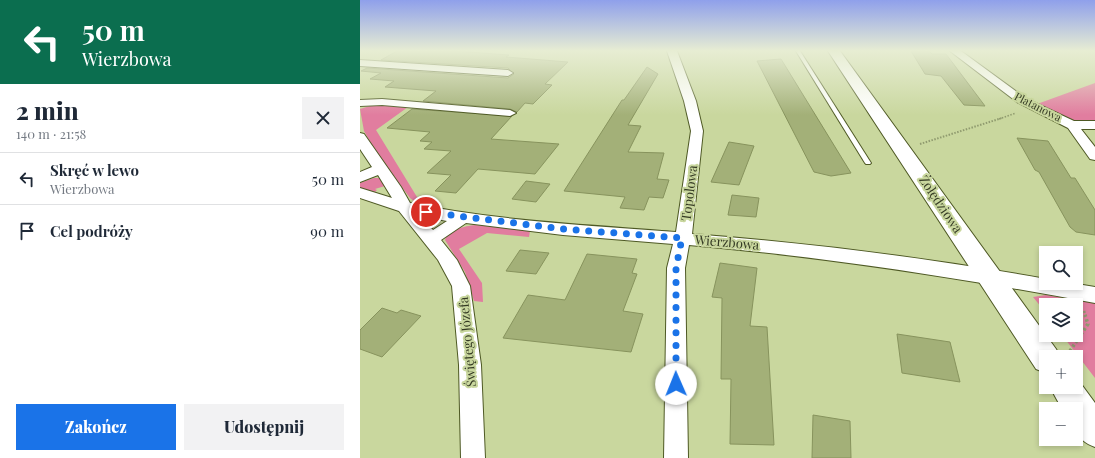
<!DOCTYPE html>
<html lang="pl">
<head>
<meta charset="utf-8">
<style>
	body { margin:0; font-family:"Playfair Display",serif; background:#f2f2f3; color:#1f2937; height:100vh; display:flex; flex-direction:column; font-size:15px; white-space:nowrap }
	* { box-sizing:border-box; margin:0 }
	p { font-size:13px; color:#747a83 }
	.icon { flex:none; width:22px; height:22px; fill:none; stroke:currentColor; stroke-width:2; stroke-linecap:round; stroke-linejoin:round }
	.map { position:relative; flex:1; overflow:hidden }
	.details { display:flex; flex-direction:column; background:#fff; width:360px }
	.details>* { flex:none }
	.hud { background:#0b6e4f; color:#fff; overflow:hidden }
	.tools { position:absolute; left:679px; top:246px; display:grid; gap:8px }
	.tools a { display:grid; place-items:center; width:44px; height:44px; border-radius:0px; background:#fff; box-shadow:0 2px 6px #0003; font-size:20px }
	.pin { position:absolute; display:grid; place-items:center; width:34px; height:34px; color:#fff; margin:-17px; border:2px solid #fff; border-radius:50%; box-shadow:0 1px 4px #0007 }
	.me { position:absolute; width:44px; margin:-22px; rotate:359deg; stroke-linejoin:round; filter:drop-shadow(0 0 3px #0008) }
	.turn { display:flex; align-items:center; gap:14px; height:84px; padding:0 16px; font-size:18px }
	.turn .icon { width:52px; height:52px; stroke-width:2.5 }
	.turn b { display:block; font-size:28px; line-height:34px }
	.round { display:grid; place-items:center; flex:none; width:42px; height:42px; border-radius:0px; background:#f2f2f3 }
	.head { display:flex; align-items:center; justify-content:space-between; height:68px; padding:0 16px }
	h1 { font-size:24px; font-weight:800; line-height:30px }
	.primary-button { display:flex; gap:8px; margin-top:auto; padding:8px 16px }
	.primary-button a { flex:1; height:46px; border-radius:0px; background:#1a73e8; color:#fff; font-size:16px; font-weight:800; line-height:46px; text-align:center }
	.primary-button a+a { background:#f2f2f3; color:#1f2937 }
	ul { padding:0; list-style:none }
	li { display:flex; align-items:center; gap:12px; height:52px; padding:0 16px; border-top:1px solid #e0e1e3 }
	li div { flex:1 }
	li b { display:block; font-size:15px }
	li em { font-style:normal }
	main { display:flex; flex:1; min-height:0 }
	.map>svg:first-child { display:block }
	.green { fill:#e17d9f }
	.building { fill:#a3b078; stroke:#87935d }
	.lines { fill:none; stroke-linecap:round; stroke-linejoin:round }
	.lane-casing { stroke:#4e5924; stroke-width:2 }
	.street-casing { stroke:#4e5924; stroke-width:2 }
	.secondary-casing { stroke:#4e5924; stroke-width:2 }
	.path-far3 { stroke:#909b6f; stroke-width:1.5; stroke-dasharray:1.5 1.5; stroke-linecap:butt }
	.path-far2 { stroke:#909b6f; stroke-width:2; stroke-dasharray:1.5 1.5; stroke-linecap:butt }
	.path-far1 { stroke:#909b6f; stroke-width:2.5; stroke-dasharray:2 2; stroke-linecap:butt }
	.path { stroke:#909b6f; stroke-width:3.5; stroke-dasharray:2.5 2.5; stroke-linecap:butt }
	.lane { fill:#fff; fill-rule:evenodd }
	.street { fill:#fff; fill-rule:evenodd }
	.secondary { fill:#fff; fill-rule:evenodd }
	.route { stroke:#1a73e8; stroke-width:7; stroke-dasharray:0 12.6 }
	.labels { text-anchor:middle; stroke-width:4; stroke-linejoin:round; paint-order:stroke }
	.far-street-label { font-size:11px; fill:#343a23; stroke:#c9d79e }
	.street-label { font-size:13px; fill:#343a23; stroke:#c9d79e }
</style>
</head>
<body>
<main>
<section class="details">
<div class="hud">
<div class="turn"><svg class="icon" aria-label="left" viewBox="0 0 24 24"><path d="M17 20v-9H6M10 6l-5 5 5 5"/></svg><div><b>50 m</b>Wierzbowa</div></div>
</div>
<div class="head"><div><h1>2 min</h1><p>140 m · 21:58</p></div><a class="round"><svg class="icon" aria-label="close" viewBox="0 0 24 24"><path d="M6 6l12 12M18 6L6 18"/></svg></a></div>
<ul>
<li><svg class="icon" aria-label="left" viewBox="0 0 24 24"><path d="M17 20v-9H6M10 6l-5 5 5 5"/></svg><div><b>Skręć w lewo</b><p>Wierzbowa</p></div><em>50 m</em></li>
<li><svg class="icon" aria-label="arrive" viewBox="0 0 24 24"><path d="M6 21V4h12l-3 4 3 4H6"/></svg><div><b>Cel podróży</b></div><em>90 m</em></li>
</ul>
<div class="primary-button"><a>Zakończ</a><a>Udostępnij</a></div>
</section>
<div class="map">
<svg width="735" height="458" viewBox="0 0 735 458">
	<rect width="100%" height="100%" fill="#c9d79e"/>
	<!-- green -->
	<g class="green">
		<polygon points="735,83 735,122 713,120 677,104"/>
		<polygon points="13,105 48,107 16,130 57,197 70,198 61,206 50,198 14,149 4,131 0,109"/>
		<polygon points="14,178 19,178 25,186 15,189 17,190 15,192 0,188 0,183"/>
		<path d="M115,225L170,231L169,237L127,233L99,249L122,283L123,302L114,301L105,272L85,240C88,230 105,226 115,225Z"/>
		<polygon points="686,295 735,303 735,378 702,335 716,335 716,305 686,305 686,313 673,297"/>
	</g>
	<!-- building -->
	<g class="building">
		<polygon points="37,51 95,51 149,55 146,57 208,62 185,84 192,85 173,104 165,103 157,112 150,109 63,101 76,91 25,87 34,81 10,79 21,73 1,71 7,68 148,78 154,74 148,68 21,60"/>
		<polygon points="551,51 569,51 572,54 586,54 625,106 604,105 581,76 565,74"/>
		<polygon points="421,59 472,142 491,173 471,176 454,172 397,61"/>
		<polygon points="287,67 298,74 268,125 281,126 268,152 304,153 297,179 309,180 303,198 289,197 284,210 260,208 265,197 204,191 262,100 264,100"/>
		<polygon points="52,109 152,116 131,139 199,144 175,174 118,169 96,193 75,191 91,175 67,173 91,151 64,149 72,142 60,141 70,132 27,128"/>
		<polygon points="657,138 688,141 711,178 715,178 735,210 735,235 716,232 710,227 679,172 675,170"/>
		<polygon points="369,142 394,146 379,185 351,182"/>
		<polygon points="166,181 190,184 176,202 152,199"/>
		<polygon points="372,195 399,198 396,217 368,215"/>
		<polygon points="160,250 189,253 176,274 146,271"/>
		<polygon points="227,254 277,259 272,273 277,274 263,311 283,314 271,352 143,338 168,295 205,300"/>
		<polygon points="360,263 397,268 390,326 407,327 414,445 370,444 371,379 361,379 362,298 352,297"/>
		<polygon points="22,308 37,313 41,310 61,316 22,357 0,349 0,330"/>
		<polygon points="537,334 590,342 600,382 542,373"/>
		<polygon points="453,415 490,421 491,458 452,458"/>
	</g>
	<g class="lines">
		<!-- lane casing -->
		<g class="lane-casing">
			<polygon id="lane" points="436,51 440,51 511,163 510,164 506,164 505,163"/>
		</g>
		<!-- street casing -->
		<g class="street-casing">
			<g id="street">
				<path d="M307,51H317L336,101L343,131L332,234C450,243 569,258 686,279V283H711L735,287V303C601,278 465,257 329,245L325,268L328,458H304L307,268L313,244L203,235L106,223L81,240L97,260L110,286L121,365L125,458H101L99,365L92,286L78,260L39,211L0,198V188L32,198L18,175L0,182V172L12,167L0,149V133L4,134L41,187L50,203C137,221 227,225 316,232L331,131L324,101ZM60,216L87,221L73,230Z"/>
				<polygon points="590,51 601,51 665,98 714,121 735,121 735,129 721,129 735,147 735,160 730,159 708,128 657,102"/>
				<polygon points="0,60 148,70 153,73 148,76 0,66"/>
				<polygon points="22,99 150,110 156,113 150,116 22,105 0,106 0,100"/>
			</g>
		</g>
		<!-- secondary casing -->
		<g class="secondary-casing">
			<g id="secondary">
				<polygon points="468,51 480,51 696,349 700,357 686,357 686,373 676,369"/>
				<path d="M716,377L735,403V447C714,439 716,429 716,409H702L690,387H716Z"/>
			</g>
		</g>
		<!-- path-far3 -->
		<polyline class="path-far3" points="639,119 656,113"/>
		<!-- path-far2 -->
		<polyline class="path-far2" points="560,144 642,118"/>
		<!-- path-far1 -->
		<polyline class="path-far1" points="724,311 726,316"/>
		<!-- path -->
		<polyline class="path" points="710,351 728,324 725,315"/>
		<!-- lane -->
		<use href="#lane" class="lane"/>
		<!-- street -->
		<use href="#street" class="street"/>
		<!-- secondary -->
		<use href="#secondary" class="secondary"/>
	</g>
	<!-- sky -->
	<linearGradient id="sky" x2="0" y2="1"><stop stop-color="#8fa0eb"/><stop offset="0.44" stop-color="#e7edd3"/><stop offset="1" stop-color="#e7edd3" stop-opacity="0"/></linearGradient>
	<rect width="735" height="115" fill="url(#sky)"/>
	<g class="lines">
		<!-- route -->
		<polyline class="route" points="66,212 203,229 322,238 316,268 316,384"/>
	</g>
	<g class="labels">
		<!-- far-street labels -->
		<g class="far-street-label">
			<text transform="translate(678 107) rotate(27)" y="4">Platanowa</text>
		</g>
		<!-- street labels -->
		<g class="street-label">
			<text transform="translate(329 193) rotate(-83)" y="5">Topolowa</text>
			<text transform="translate(581 204) rotate(56)" y="5">Żołędziowa</text>
			<text transform="translate(367 242) rotate(5)" y="5">Wierzbowa</text>
			<text transform="translate(107 342) rotate(-95)" y="5">Świętego Józefa</text>
		</g>
	</g>
</svg>
<div class="tools">
<a><svg class="icon" aria-label="search" viewBox="0 0 24 24"><circle cx="10" cy="10" r="6"/><path d="M15 15l6 6"/></svg></a>
<a><svg class="icon" aria-label="layers" viewBox="0 0 24 24"><path d="M12 4l9 5-9 5-9-5zM3 14l9 5 9-5"/></svg></a>
<a>+</a>
<a>−</a>
</div>
<div class="pin" style="left:66px;top:212px;background:#d93025"><svg class="icon" aria-label="arrive" viewBox="0 0 24 24"><path d="M6 21V4h12l-3 4 3 4H6"/></svg></div>
<svg class="me" style="left:316px;top:384px" viewBox="-20 -20 40 40"><circle r="19" fill="#fff"/><path d="M0-13L10 11 0 6-10 11z" fill="#1a73e8"/></svg>
</div>
</main>
</body>
</html>
